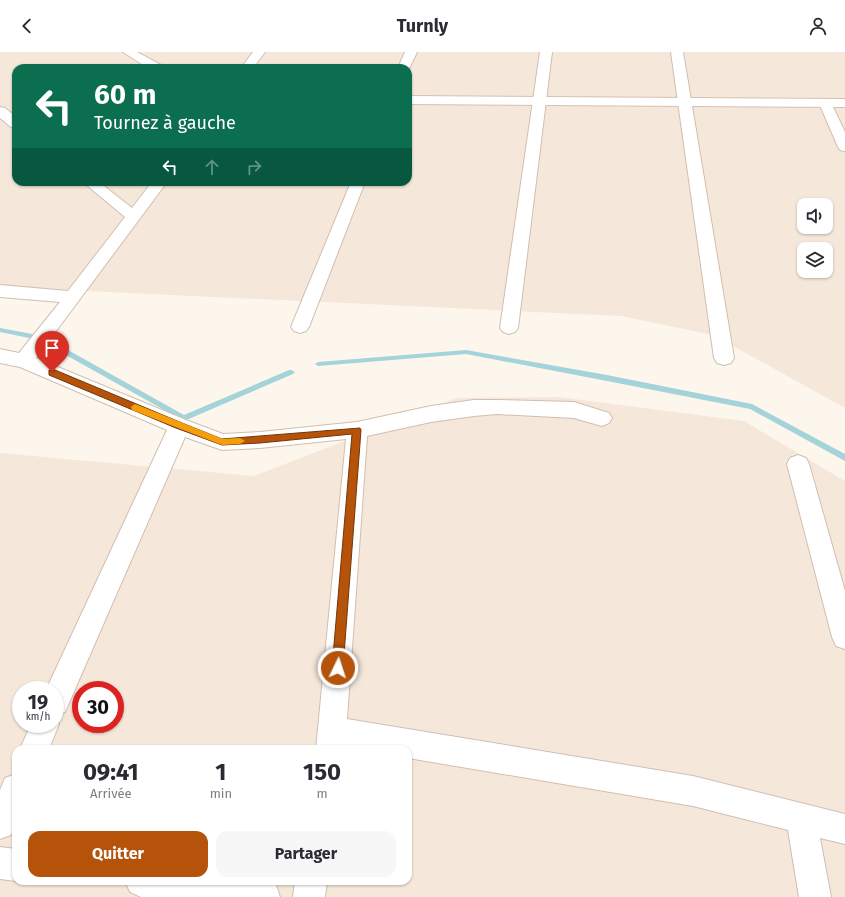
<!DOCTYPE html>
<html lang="fr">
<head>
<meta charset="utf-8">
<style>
	body { margin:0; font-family:"Fira Sans",sans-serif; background:#f7f7f7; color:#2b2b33; height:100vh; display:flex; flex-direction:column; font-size:15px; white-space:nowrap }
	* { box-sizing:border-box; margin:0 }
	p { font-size:13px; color:#7c7c81 }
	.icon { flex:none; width:22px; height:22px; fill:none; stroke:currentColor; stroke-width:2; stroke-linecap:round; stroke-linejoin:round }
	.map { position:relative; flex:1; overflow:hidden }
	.sheet { position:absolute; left:12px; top:693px; width:400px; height:140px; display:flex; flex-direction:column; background:#fff; border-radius:12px; box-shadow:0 1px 3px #0004 }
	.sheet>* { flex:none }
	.banner { position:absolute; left:12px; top:12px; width:400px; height:122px; border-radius:12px; box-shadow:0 1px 3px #0004; background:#0b6e4f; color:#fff; overflow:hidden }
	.tools { position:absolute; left:797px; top:146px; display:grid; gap:8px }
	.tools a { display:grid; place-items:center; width:36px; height:36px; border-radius:8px; background:#fff; box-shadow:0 1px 3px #0004; font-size:20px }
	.speed { position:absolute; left:12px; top:629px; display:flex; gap:8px; font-size:20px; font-weight:700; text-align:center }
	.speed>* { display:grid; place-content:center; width:52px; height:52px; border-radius:50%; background:#fff; box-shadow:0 1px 3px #0004; line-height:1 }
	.speed small { font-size:10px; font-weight:400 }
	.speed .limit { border:6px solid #d22; background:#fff; color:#111 }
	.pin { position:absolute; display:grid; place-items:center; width:34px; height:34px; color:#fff; margin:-41px -17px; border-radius:50% 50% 50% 0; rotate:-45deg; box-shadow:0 0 4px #0007 }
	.pin .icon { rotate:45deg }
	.me { position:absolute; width:44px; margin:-22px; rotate:4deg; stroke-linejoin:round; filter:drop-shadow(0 0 3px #0008) }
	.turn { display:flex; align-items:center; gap:14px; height:84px; padding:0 16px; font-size:18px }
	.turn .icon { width:52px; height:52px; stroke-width:2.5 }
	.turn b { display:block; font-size:28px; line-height:34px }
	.lanes { display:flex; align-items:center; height:38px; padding:0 16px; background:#0003; justify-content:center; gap:20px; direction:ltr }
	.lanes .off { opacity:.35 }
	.eta { display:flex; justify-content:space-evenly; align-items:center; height:68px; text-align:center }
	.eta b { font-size:24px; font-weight:700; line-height:28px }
	.action { display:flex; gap:8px; margin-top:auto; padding:8px 16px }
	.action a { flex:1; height:46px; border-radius:12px; background:#b45309; color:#fff; font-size:16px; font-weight:700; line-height:46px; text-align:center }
	.action a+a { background:#f7f7f7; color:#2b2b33 }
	header { display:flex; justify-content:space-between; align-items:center; height:52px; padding:0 16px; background:#fff; font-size:18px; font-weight:700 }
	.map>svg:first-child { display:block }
	.residential { fill:#f5e8da; fill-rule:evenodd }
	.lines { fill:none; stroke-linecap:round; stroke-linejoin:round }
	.stream { fill:#a5d3da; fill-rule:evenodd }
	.street-casing { stroke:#d1beb0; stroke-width:2 }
	.secondary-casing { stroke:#d6c0b0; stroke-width:2 }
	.street { fill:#fff; fill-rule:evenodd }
	.secondary { fill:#fff; fill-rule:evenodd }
	.route { fill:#b45309; stroke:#753606 }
	.slow { fill:#f59e0b }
</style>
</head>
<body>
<header><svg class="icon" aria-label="back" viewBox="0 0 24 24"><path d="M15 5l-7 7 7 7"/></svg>Turnly<svg class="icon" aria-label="person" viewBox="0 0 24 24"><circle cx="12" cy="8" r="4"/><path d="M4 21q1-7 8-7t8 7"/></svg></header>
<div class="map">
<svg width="845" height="845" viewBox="0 0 845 845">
	<rect width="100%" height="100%" fill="#fdf6ec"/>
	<!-- residential -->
	<g class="residential">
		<path d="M0,0H845V356L713,283L621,264L0,235ZM16,16H408V130H16ZM804,153H826V175H804ZM804,197H826V219H804Z"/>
		<path d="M559,345L744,369L845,429V845H0V401L254,424L457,346ZM21,638H55V672H21ZM81,638H115V672H81ZM16,697H408V829H16Z"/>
	</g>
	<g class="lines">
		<!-- stream -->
		<g class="stream">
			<polygon points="0,276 43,284 184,363 289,318 291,318 295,320 293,322 184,369 39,288 0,280"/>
			<polygon points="466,298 607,323 752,352 845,402 845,409 750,357 607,329 466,302 318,314 315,312 318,310"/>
		</g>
		<!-- street casing -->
		<g class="street-casing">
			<g id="street">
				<polygon points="253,0 265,0 253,16 241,16"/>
				<polygon points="405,0 417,0 408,19 408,16 398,16"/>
				<polygon points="540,0 552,0 518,276 515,280 509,282 503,280 500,276"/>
				<polygon points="671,0 683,0 734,306 731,311 724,313 717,311 714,306"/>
				<polygon points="825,47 830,48 831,51 845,80 845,99 840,98 838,95 819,51 820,48"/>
				<polygon points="0,55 5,56 16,65 16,76 11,75 0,66"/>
				<polygon points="83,130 99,130 132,156 152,130 167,130 36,306 186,368 223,382 260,380 357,370 431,354 474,348 497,348 574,350 609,361 612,366 609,371 602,374 574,366 497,362 474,364 431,370 367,384 347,667 693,724 845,762 845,792 820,786 831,845 799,845 788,778 693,754 408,706 408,697 356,697 345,695 344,697 316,697 346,387 260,396 222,398 185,385 65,660 56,664 59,672 49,697 20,697 31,672 55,672 55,638 46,638 167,378 20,315 0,311 0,297 19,301 60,250 0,245 0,233 68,239 125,165"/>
				<polygon points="351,130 365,130 309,275 306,279 300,281 294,279 291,275"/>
				<polygon points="798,403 806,406 809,412 845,539 845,597 836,594 832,585 787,412 790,406"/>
				<polygon points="16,722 16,771 11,783 0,787 0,738 5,726"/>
				<polygon points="0,795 16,797 16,829 0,827"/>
				<polygon points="125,829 265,829 276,833 280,845 141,845 130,840"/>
				<polygon points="295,829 327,829 325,845 293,845"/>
			</g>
		</g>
		<!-- secondary casing -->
		<g class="secondary-casing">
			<g id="secondary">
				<polygon points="123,0 137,0 161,13 163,16 148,16"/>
				<polygon points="408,44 845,47 845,55 408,52"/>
			</g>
		</g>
		<!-- street -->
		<use href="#street" class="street"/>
		<!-- secondary -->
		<use href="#secondary" class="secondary"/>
	</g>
	<!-- route -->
	<polygon class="route" points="49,318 55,318 182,371 222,387 360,376 361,378 343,616 342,620 338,621 334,620 332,616 352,382 260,391 222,393 176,376 49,323"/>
	<!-- slow -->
	<polygon class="slow" points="135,352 223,387 240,386 245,389 240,392 222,393 132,358 131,355"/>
</svg>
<div class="tools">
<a><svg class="icon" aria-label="sound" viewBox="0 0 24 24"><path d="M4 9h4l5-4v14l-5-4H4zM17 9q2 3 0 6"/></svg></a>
<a><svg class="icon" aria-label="layers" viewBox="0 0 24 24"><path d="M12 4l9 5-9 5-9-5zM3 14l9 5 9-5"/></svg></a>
</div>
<div class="speed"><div>19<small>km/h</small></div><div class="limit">30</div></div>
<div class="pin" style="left:52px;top:320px;background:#d93025"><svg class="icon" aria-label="arrive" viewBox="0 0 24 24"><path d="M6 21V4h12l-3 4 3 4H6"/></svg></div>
<svg class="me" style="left:338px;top:616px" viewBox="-20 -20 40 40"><circle r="17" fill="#b45309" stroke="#fff" stroke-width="3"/><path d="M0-11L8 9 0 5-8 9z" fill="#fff"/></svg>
<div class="banner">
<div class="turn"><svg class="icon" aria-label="left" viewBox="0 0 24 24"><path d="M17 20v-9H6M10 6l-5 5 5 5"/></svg><div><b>60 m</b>Tournez à gauche</div></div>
<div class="lanes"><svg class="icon" aria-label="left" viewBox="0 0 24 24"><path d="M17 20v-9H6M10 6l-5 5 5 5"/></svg><svg class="icon off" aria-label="ahead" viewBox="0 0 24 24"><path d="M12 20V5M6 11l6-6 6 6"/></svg><svg class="icon off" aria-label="right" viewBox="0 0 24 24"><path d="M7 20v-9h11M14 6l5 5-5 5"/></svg></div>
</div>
<section class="sheet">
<div class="eta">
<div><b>09:41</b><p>Arrivée</p></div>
<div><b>1</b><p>min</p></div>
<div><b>150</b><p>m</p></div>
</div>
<div class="action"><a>Quitter</a><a>Partager</a></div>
</section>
</div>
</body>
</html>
